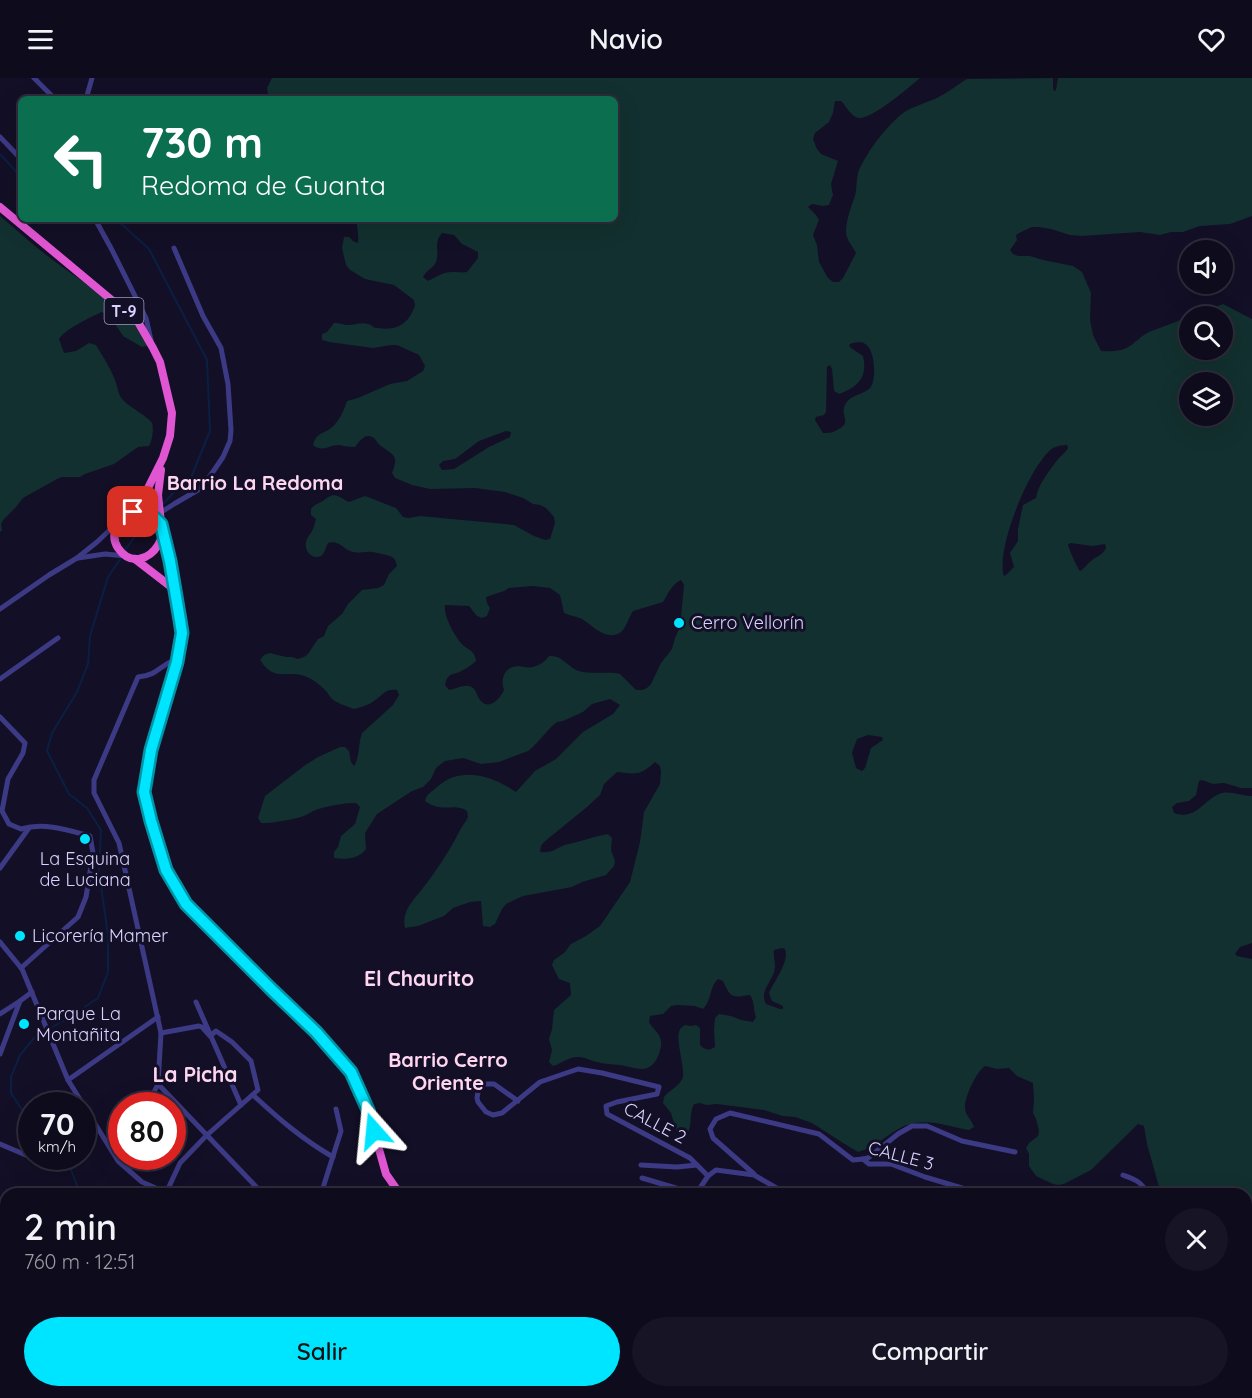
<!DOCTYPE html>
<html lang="es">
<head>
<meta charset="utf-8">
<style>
	body { margin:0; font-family:Quicksand,sans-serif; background:#171425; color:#f1f3f6; height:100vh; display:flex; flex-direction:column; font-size:22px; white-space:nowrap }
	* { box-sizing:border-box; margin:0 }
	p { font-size:20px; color:#9b9ba3 }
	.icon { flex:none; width:33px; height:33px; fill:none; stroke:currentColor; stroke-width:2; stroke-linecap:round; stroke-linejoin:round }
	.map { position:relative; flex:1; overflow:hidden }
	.side { position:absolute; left:0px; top:1110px; width:1252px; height:210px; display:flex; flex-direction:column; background:#0e0b1c; border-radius:18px 18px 0 0; box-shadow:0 6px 24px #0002,0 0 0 2px #2e2b3b }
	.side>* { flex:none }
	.hud { position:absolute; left:18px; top:18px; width:600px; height:126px; border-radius:9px; box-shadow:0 6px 24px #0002,0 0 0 2px #2e2b3b; background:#0b6e4f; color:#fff; overflow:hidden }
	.fabs { position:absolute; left:1179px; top:162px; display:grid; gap:12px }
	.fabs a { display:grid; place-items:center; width:54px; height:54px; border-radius:50%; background:#0e0b1c; box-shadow:0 6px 24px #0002,0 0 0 2px #2e2b3b; font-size:30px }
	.speed { position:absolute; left:18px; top:1014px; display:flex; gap:12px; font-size:30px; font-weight:700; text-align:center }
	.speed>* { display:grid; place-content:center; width:78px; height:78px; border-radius:50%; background:#0e0b1c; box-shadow:0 6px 24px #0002,0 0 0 2px #2e2b3b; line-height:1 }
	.speed small { font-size:15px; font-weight:400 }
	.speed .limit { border:9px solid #d22; background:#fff; color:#111 }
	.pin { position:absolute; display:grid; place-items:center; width:51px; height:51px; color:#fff; margin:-26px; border-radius:12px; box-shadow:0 3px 9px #0006 }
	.me { position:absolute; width:66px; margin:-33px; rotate:342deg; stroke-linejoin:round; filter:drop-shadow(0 0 4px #0008) }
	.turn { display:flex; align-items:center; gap:21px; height:126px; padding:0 24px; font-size:27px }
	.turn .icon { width:78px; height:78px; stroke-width:2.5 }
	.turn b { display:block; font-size:42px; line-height:51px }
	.round { display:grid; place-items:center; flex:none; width:63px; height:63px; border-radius:32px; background:#171425 }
	.overview { display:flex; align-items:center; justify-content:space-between; height:102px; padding:0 24px }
	h1 { font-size:36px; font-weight:600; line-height:45px }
	.button { display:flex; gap:12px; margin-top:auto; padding:12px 24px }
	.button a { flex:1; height:69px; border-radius:36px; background:#00e5ff; color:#111; font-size:24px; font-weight:600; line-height:69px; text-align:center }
	.button a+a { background:#171425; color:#f1f3f6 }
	header { display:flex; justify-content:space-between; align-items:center; height:78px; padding:0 24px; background:#0e0b1c; font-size:27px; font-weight:600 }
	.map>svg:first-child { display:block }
	.green { fill:#12302f; fill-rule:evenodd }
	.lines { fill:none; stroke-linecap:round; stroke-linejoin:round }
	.stream { stroke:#0a1f44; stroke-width:2 }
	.minor { stroke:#3d3a85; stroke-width:5 }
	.trunk { stroke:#e055d1; stroke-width:8 }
	.route-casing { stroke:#0095a6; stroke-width:15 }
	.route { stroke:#00e5ff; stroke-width:10 }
	.poi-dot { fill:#00e5ff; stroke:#130f26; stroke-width:2 }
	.labels { text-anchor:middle; stroke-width:6; stroke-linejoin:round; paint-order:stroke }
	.shield { fill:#130f26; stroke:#9e99be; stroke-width:1.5 }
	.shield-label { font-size:16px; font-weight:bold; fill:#d9d4ff }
	.poi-label { font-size:18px; fill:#d9d4ff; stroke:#130f26; text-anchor:start }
	.street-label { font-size:18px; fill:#d9d4ff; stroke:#130f26 }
	.neighbourhood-label { font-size:20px; font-weight:bold; fill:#ffd6f0; stroke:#130f26 }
	.quarter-label { font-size:21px; font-weight:bold; fill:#ffd6f0; stroke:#130f26 }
</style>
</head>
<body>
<header><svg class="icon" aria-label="menu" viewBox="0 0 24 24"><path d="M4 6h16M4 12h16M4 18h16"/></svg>Navio<svg class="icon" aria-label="heart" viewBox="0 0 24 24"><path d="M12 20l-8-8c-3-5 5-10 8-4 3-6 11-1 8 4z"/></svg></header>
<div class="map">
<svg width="1252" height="1320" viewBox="0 0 1252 1320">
	<rect width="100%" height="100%" fill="#130f26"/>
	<!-- green -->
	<g class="green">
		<path d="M272,0H920C909,9 872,42 858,40C851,38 846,28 841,23H835L833,35L829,44L815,55L813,61L817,71L821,76L838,83L831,106L833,117L829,127L823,128L812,126L808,129L816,137L819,142L813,157L817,167L819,184L828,200L833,204H839L843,200L856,175C853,168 846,162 846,154C846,142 851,129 855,118C857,111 856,103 858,95C864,77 890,43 906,33C913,29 920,27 927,24C942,19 954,9 967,1L1053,0V9L1054,13L1056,12L1058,0H1252V138L1230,146L1200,148L1183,154H1171L1160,157L1140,154L1082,158L1070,157L1051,151L1039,149H1032L1021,154L1016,157L1017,162L1010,172L1013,176L1018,178H1030L1043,182L1073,188L1082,194L1091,215L1090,242L1093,257L1101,273C1109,274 1123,273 1130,268C1137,263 1141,258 1149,254L1223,226L1252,241V710H1241L1224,705L1213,706L1202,702L1199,703L1196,717L1189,723L1177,725L1172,729L1174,735C1197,743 1204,720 1222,715C1232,713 1242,718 1252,718V865L1240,869L1235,876L1237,878L1252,881V1269L1246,1267V1116H1161L1147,1066L1144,1048L1138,1046L1091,1092L1064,1106L1058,1107L1053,1106L1036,1098L1029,1088V1076L1026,1070L1029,1065L1038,1058L1039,1053L1036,1041L1033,1035L1034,1023L1033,1005L1017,998L1009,990L997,991L985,988C976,994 964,1020 965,1031C966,1038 972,1042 974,1049L969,1052C947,1048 926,1039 904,1048C887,1056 876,1069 858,1074L843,1065L812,1045L795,1039L783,1038L764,1032L717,1026L706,1027L700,1025L694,1026C688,1038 694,1049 685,1058L680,1056L676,1052L671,1035L663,1025L664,1019C669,1012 682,1007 683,998C684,986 676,962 679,954C680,950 682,949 685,947L691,948L696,947L700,950V967C705,972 709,973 715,969L714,951L715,940L719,936L731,938L741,942L753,944L756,939C753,932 755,924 750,917C731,920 731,920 723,903L718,901C709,909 712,922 703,931L695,928L677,927L671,928L663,936L650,938L649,944C652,950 660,955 661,963C662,967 660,972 659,976C650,998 638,990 620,987C612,986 604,986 597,984C591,983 585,979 579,979C570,978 562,985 553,988L549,984L552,972L549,961L552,951L554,932L571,917L570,905L559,901L552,887L554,882L564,875L571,866L586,858L600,848L630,804L640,764L644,734L660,706L661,694L660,688L655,684C640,698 636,696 617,694L604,706L600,717L587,729L544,764L541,768L540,774C554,776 557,768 569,766C582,763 595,758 608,756L612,760L611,772L615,783L614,788L606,797L582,804L572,809L523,818L506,826L502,831L495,846L490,849L483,848L481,823L470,824L453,830L444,838L418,848L405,850C403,842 405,835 409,828C414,820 421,813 426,806C438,790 450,772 459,754C461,749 466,744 468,739L467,733C454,724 443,736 425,723C427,715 432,714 437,709C461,687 493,698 516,714L535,693L556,681L583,654L613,636L620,627L610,621L592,626L583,634L563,643L557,644L552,648L533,669L528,673L499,684L481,686L463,680L445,683L436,690L431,701L423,709L412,713L377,736L365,755L366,771C359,781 345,782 334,780V774L338,769L341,758L355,746L360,729L356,725C344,725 333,727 322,730C316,731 310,735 304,738C296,741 269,746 261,745L258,740L265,718L304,688L318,679L340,669H345L349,673L351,684L354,688C360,679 358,666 362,655L393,627L399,617L397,612C385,610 383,617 374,623C369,627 361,629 354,631C347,628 338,626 332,621C329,618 327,613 323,610C319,606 312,601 307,599C287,590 276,606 260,582L264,577L270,575L286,579H292L298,581L304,579L308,576L318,561L324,558L328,548L342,536L348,526L362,512L378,510L384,507L389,496L397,488C396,484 396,482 392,479C390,478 372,473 368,474C362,474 357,476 350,473C341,469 339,462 328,465C326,469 325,475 321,478C312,482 304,473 306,464C307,459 311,456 313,451C314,448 315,445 316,441L311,437V431C315,426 318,426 323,423C336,413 336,418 349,424L365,418L396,430L403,439L409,440L420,438L514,447L534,458L545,462L550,461L555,445L554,439L546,430L540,427L533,426L523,420L505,414L475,410L430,411L412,407L395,400L392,395C399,377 394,378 381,368C378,366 377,363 374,360C366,354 360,362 355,369C349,369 344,368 339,367C328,367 323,375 313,367C317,354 322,357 331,350C339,344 344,332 347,323L358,320L390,306L407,303L423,293L425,288L419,277L397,267H391L373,270L329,264L322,262V256L327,254L334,245C340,245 343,247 349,247C355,247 361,244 368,246C377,249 368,248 377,250C398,253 408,246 415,228L414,222L394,207L365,201L350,192L346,187L342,170L344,159H349L353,163L358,165C359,157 357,148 356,141H615V21H273L268,16L267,10ZM442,155L454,157L462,166L478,174V180L467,194C462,195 458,194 452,194C443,194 436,199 428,203L423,199C426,192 433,191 436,184C440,174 433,165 442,155ZM1190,238H1222V272H1190ZM852,265C856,265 862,263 865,266C875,271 877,302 870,310C863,317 852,316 846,325C838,338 854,344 837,352C832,355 828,355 823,355L815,342L816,339L824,337L826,334L827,289L830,287L832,291L834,313L839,316C858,309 868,299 863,278L851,270L849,267ZM1190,304H1222V338H1190ZM506,353L511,354L510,359L489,369L454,391L442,392L439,387L443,383L455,381L479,363ZM1067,367L1068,370C1066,374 1062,377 1058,381C1050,392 1038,406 1036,420L1023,427L1018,451V463L1010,475L1014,489L1006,497L1004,498C995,472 1030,386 1053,370C1057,368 1062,367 1067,367ZM1071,465L1092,468L1105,466L1106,470C1103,477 1097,478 1091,483C1087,486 1084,491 1080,493C1078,491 1068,470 1068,466ZM681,502L684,507L680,549L675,560L672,571L661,585L651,606L647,610L642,612H636L620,596L615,595C604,594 589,596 579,593C567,589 563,577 549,578C545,584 540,587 533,589C528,590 524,589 519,588C505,588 500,600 504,612C501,619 490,633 481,623C476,618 477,610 469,608C463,607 455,611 449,612L445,607C448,593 454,598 463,592C468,590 472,586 476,583C475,573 470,573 464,568C456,561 443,538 445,527L469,528L477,538L482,540L487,538L490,530L487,525L486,519L504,513L509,510L533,508L550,510L560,517L564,535C570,538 576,538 582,541C593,548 607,564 621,554C626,550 629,539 633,533L663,524C668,516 672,506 681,502ZM868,657L882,659L883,662L871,670L865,690L862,693L856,690L852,675L857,661ZM782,870L785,871C790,883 774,903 769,915L772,923L783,928V931H780L766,926C758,912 776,901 775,887C775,882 773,878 774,872Z"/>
		<path d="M0,138C18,153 35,169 54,183C82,204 131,234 148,265L147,268L142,269L123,258L112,241L102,234C92,238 64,252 59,261L64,275L76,273L89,265L96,267C103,279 112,292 116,305C118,310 118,317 123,322C128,328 150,340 152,345C154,351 152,363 149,368L138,369L114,386L85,396L80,399H62L57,401L23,420L16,429L4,441L1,446L2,452L0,454Z"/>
		<polygon points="0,1244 6,1254 6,1314 42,1314 45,1320 0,1320"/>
		<polygon points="944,1314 1081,1314 1078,1320 943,1320"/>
	</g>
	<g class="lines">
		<!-- stream -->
		<g class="stream">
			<polyline points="0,76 21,99"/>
			<polyline points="116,141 149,171 207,282 210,353 190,402 177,411 161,428"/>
			<polyline points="125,472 136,457 150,442"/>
			<polyline points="32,1039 22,1032 11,1015 11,999 20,977 35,959 70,939 98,920 108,894 108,858 99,793 101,752 87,730 69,716 47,673 52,655 77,614 88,586 90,558 108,499 121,480"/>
			<polyline points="66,1078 80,1116"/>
			<polyline points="115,1314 116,1320"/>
		</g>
		<!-- minor -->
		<g class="minor">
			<polyline points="34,0 55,21"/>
			<polyline points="86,21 92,0"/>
			<polyline points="0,59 21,81"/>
			<polyline points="95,141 112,172 146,240 151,262"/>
			<polyline points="160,435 174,426 198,412 206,404 223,379 230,363 231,352 228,306 221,270 203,238 174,170"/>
			<polyline points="78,480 105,476 126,478"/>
			<polyline points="0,531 49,497 77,480 97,464 115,447"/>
			<polyline points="0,601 58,560"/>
			<path d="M0,639L25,665L23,675L8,701L2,733L9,746L21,751C44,744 68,752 90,758L93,775L86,819L78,839L21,890"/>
			<polyline points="0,790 29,750"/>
			<polyline points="0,864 22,891 68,1002 118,1083 142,1104 158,1111 182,1116"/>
			<polyline points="196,924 241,1027"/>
			<polyline points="0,936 20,923"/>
			<polyline points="161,955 199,948 202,949 210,958 216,953 232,964 251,983 258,1012 207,1057 180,1085 167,1113"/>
			<polyline points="0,976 20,923 32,914"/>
			<polyline points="68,1002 158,939"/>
			<polyline points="158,1006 263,1116"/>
			<path d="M253,1017C279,1041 302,1061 333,1079"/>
			<polyline points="518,1023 494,1006 484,1006 478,1014 477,1020 478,1024 486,1034 493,1037 502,1035 540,1004 578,991 602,995 659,1009 657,1016 617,1024 606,1028 607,1036 690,1080 708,1098 716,1092 754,1097 787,1116"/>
			<path d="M147,1028L158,1006L161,955L119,765L94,715V702L138,599C158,597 158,589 174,582L177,584"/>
			<polyline points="0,1066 59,1091"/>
			<polyline points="863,1081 868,1080 898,1056 912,1048 927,1048 962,1063 1015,1074"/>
			<polyline points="641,1087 677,1089 697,1087"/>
			<polyline points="754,1096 713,1060 710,1051 716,1041 730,1035 819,1056 853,1082 863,1081 869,1086 891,1086 925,1099 982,1116"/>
			<path d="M1123,1097C1134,1101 1143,1104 1147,1116"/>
			<polyline points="642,1100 696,1116"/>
			<polyline points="321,1116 341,1053 336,1031"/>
			<polyline points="696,1116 708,1098"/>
			<polyline points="0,1198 6,1209"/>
			<polyline points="0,1216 6,1227"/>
			<polyline points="55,1314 59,1320"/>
			<polyline points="65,1314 68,1320"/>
			<polyline points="275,1314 291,1320"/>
			<polyline points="581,1320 585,1314"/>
			<polyline points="590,1320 594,1314"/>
			<polyline points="1137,1320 1140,1314"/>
		</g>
		<!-- trunk -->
		<g class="trunk">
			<polyline points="0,129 138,244 153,270 160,284 172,335 170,358 163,380 147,412 120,442"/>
			<path d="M133,434C194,436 144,508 118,470C109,456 118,437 133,434Z"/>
			<polyline points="161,445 158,417 161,392"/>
			<polyline points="162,453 170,483 181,555 177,584 151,672 144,714 151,743 166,792 186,826 270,910 316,954 350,994 368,1032 386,1096 400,1116"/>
			<polyline points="135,481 170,508 174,515"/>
			<polyline points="1181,1314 1201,1320"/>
			<polyline points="1207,1314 1229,1320"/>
		</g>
	</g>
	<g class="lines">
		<!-- route casing -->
		<g class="route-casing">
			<polyline id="route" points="133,434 143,434 149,436 155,440 161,446 170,483 180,542 182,555 177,584 151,672 144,714 151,743 166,792 186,826 270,910 316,954 351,994 368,1032 374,1053"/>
		</g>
		<!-- route -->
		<use href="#route" class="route"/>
	</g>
	<!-- markers -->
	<g class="poi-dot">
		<circle cx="679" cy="545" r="6"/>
		<circle cx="85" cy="761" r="6"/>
		<circle cx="20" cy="858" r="6"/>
		<circle cx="24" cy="946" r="6"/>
	</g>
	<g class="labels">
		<!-- shield labels -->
		<rect class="shield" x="104.5" y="220" width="39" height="26" rx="4.5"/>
		<g class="shield-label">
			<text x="124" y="239">T-9</text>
		</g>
		<!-- poi labels -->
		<g class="poi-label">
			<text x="691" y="551">Cerro Vellorín</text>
			<text x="85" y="787" text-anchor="middle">La Esquina<tspan x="85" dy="21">de Luciana</tspan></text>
			<text x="32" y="864">Licorería Mamer</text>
			<text x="36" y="942">Parque La<tspan x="36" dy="21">Montañita</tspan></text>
		</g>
		<!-- street labels -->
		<g class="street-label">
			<text transform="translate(655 1045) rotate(28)" y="6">CALLE 2</text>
			<text transform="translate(901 1078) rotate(15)" y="6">CALLE 3</text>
		</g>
		<!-- neighbourhood labels -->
		<g class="neighbourhood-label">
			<text x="255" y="412">Barrio La Redoma</text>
			<text x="448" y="989">Barrio Cerro<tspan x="448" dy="23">Oriente</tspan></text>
		</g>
		<!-- quarter labels -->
		<g class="quarter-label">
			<text x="419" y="908">El Chaurito</text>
			<text x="195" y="1004">La Picha</text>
		</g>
	</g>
</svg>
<div class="fabs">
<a><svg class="icon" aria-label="sound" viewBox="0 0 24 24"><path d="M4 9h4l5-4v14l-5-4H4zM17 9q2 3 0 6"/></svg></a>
<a><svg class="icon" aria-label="search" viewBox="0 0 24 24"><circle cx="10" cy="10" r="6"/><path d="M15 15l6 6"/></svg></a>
<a><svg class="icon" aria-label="layers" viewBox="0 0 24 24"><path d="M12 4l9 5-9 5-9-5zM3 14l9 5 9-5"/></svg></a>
</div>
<div class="speed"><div>70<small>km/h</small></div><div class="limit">80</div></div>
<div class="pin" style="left:133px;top:434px;background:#d93025"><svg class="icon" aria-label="arrive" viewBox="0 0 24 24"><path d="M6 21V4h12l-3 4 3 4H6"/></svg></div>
<svg class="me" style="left:374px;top:1053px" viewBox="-20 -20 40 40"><path d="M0-17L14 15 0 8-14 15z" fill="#00e5ff" stroke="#fff" stroke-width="4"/></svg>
<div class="hud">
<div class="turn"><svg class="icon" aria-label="left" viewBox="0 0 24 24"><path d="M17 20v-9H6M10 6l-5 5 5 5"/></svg><div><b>730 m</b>Redoma de Guanta</div></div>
</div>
<section class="side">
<div class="overview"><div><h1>2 min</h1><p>760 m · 12:51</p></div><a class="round"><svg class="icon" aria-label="close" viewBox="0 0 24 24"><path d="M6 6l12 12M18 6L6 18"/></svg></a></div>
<div class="button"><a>Salir</a><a>Compartir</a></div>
</section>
</div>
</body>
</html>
